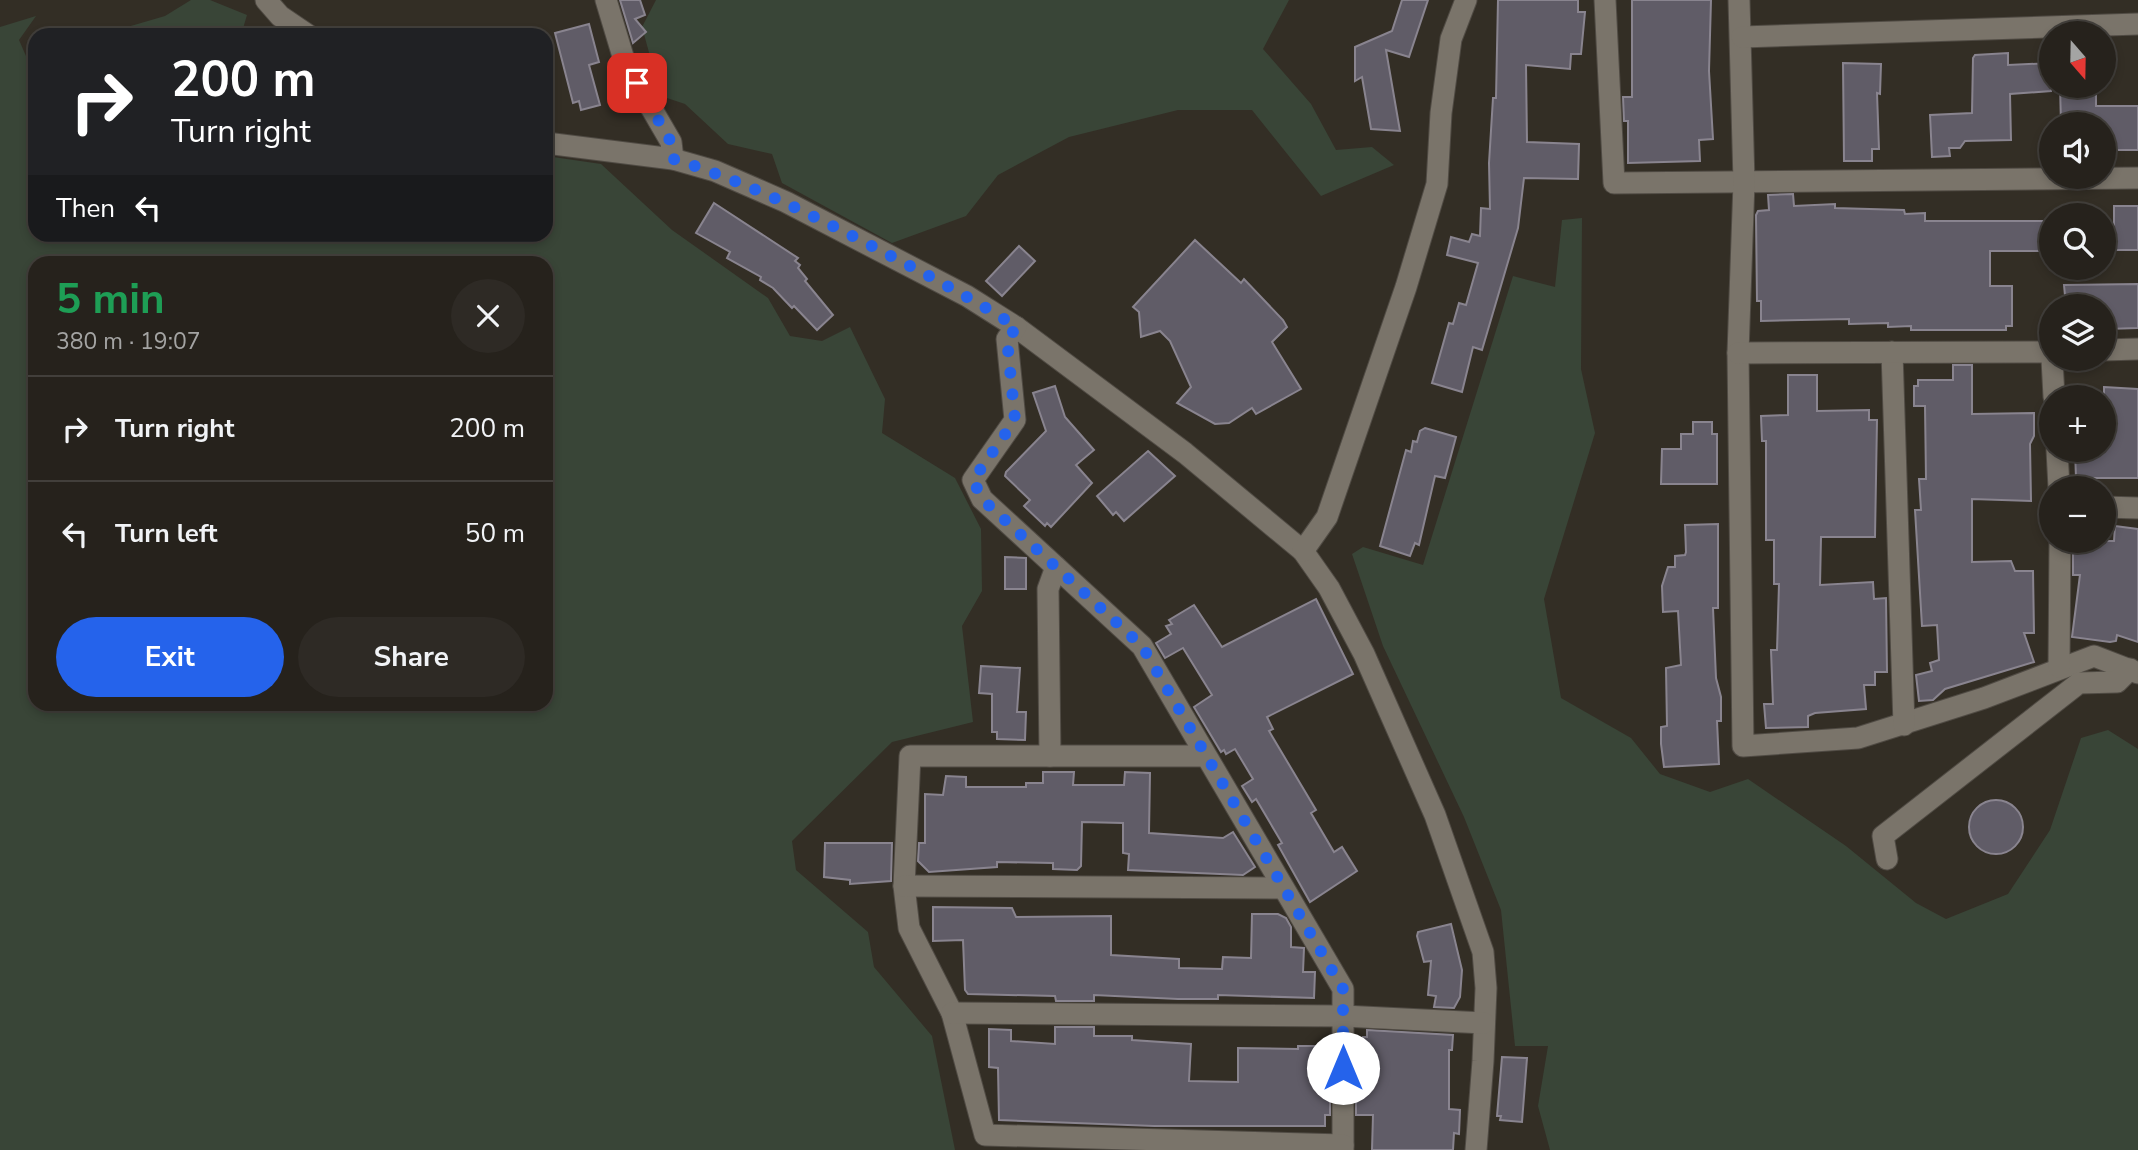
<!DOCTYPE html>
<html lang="en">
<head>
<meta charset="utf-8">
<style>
	body { margin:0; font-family:"Nunito Sans",sans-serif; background:#2e2a25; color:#f1f3f6; height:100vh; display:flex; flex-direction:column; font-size:26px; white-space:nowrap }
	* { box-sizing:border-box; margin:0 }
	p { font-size:23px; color:#a4a4a3 }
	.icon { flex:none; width:38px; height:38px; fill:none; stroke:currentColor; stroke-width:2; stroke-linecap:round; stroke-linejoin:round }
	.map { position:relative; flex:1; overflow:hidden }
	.side { position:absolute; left:28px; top:256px; width:525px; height:455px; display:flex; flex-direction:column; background:#26221c; border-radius:21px; box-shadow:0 4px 10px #0003,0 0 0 2px #423f3b }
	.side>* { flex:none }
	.hud { position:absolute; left:28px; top:28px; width:525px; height:214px; border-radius:21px; box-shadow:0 4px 10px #0003,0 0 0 2px #423f3b; background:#202124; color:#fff; overflow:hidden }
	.needle { width:46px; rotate:160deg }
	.buttons { position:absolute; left:2039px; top:21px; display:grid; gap:14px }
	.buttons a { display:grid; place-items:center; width:77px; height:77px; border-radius:50%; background:#26221c; box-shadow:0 4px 10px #0003,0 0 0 2px #423f3b; font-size:35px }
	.pin { position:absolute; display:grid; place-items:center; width:60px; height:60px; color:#fff; margin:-30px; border-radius:14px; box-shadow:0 4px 10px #0006 }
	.me { position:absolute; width:77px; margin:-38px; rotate:0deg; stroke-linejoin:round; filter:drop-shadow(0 0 5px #0008) }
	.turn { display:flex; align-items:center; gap:24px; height:147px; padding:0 28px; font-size:32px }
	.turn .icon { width:91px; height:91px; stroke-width:2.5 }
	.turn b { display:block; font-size:49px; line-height:60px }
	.then { display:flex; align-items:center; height:66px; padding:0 28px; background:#0003; gap:14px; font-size:26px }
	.round { display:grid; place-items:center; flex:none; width:74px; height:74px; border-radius:37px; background:#2e2a25 }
	.headline { display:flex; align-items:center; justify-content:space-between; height:119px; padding:0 28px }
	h1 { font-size:42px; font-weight:700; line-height:52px; color:#1e9e55 }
	.cta { display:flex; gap:14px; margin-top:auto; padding:14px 28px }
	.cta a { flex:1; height:80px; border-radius:42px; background:#2563eb; color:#fff; font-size:28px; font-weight:700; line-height:80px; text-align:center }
	.cta a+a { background:#2e2a25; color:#f1f3f6 }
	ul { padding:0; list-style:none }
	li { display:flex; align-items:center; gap:21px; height:105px; padding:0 28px; border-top:2px solid #423f3b }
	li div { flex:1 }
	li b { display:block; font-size:26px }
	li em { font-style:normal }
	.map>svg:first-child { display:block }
	.green { fill:#394537; fill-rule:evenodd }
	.building { fill:#605c67; stroke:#89848f; stroke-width:2 }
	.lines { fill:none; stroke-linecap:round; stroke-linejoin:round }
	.minor-casing { stroke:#504b44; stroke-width:23 }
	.minor { stroke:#7a746a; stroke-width:21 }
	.route { stroke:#2563eb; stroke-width:12; stroke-dasharray:0 21.6 }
</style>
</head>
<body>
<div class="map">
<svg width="2138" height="1150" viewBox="0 0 2138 1150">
	<rect width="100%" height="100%" fill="#332e25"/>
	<!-- green -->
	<g class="green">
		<polygon points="191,0 210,0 247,15 241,35 100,35 165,16"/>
		<polygon points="656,0 1289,0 1263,49 1311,104 1336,150 1372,147 1394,165 1321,196 1252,110 1178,110 1069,137 998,175 966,216 892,243 782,183 772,154 728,144 685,104 661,96 642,27"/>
		<path d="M36,16L19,40L26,56L35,54V234H546V156L601,164L672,230L768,298L790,336L822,341L850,327L885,399L882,433L955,478L981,529L982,591L962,626L973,722L892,742L792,841L796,870L868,932L874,967L932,1036L955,1150H0V27ZM35,262H546V704H35Z"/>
		<polygon points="1582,218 1581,369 1595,433 1544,599 1561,698 1631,738 1660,774 1710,792 1748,779 1846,846 1916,903 1946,919 2008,894 2050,830 2081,738 2108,730 2138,749 2138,1150 1550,1150 1538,1106 1548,1046 1515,1046 1501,910 1464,817 1383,646 1352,554 1363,547 1423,565 1513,276 1555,287 1562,220"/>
	</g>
	<!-- building -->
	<g class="building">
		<polygon points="620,0 640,0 645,15 635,19 646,32 633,43"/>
		<polygon points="1402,0 1428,0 1409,57 1386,50 1400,131 1371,129 1362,77 1355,81 1355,47 1392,31"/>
		<polygon points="1498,0 1578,0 1578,12 1585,12 1581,54 1571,54 1570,69 1526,65 1527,142 1579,144 1578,179 1524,178 1518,228 1482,350 1473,347 1462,392 1432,383 1449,323 1453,324 1459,303 1466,305 1478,263 1447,255 1451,237 1469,242 1472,234 1480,236 1481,208 1490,209 1489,163 1493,98 1496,98"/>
		<polygon points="1632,0 1711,0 1709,71 1713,139 1699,140 1700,161 1628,163 1628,121 1624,121 1623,97 1632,97"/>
		<polygon points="589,24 599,62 589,65 600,105 581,110 579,101 573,103 555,33"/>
		<polygon points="2008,53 2008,65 2051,63 2051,91 2010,94 2011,140 1965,141 1960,148 1949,148 1950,156 1932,157 1930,115 1972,113 1973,58 1975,55"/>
		<polygon points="1843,63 1881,64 1880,94 1877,93 1879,149 1872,149 1872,161 1844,161"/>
		<polygon points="2060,86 2096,86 2096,106 2138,106 2138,150 2109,150 2109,139 2104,139 2104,124 2061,124"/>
		<polygon points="1793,194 1794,206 1835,204 1835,208 1904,210 1905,214 1925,213 1925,221 2051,221 2051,251 1990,251 1990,286 2012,286 2012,326 2006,326 2006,330 1911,330 1911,326 1888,327 1888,323 1849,324 1849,319 1761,321 1761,301 1757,301 1756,215 1758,211 1769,210 1768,195"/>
		<polygon points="714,203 798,258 795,261 800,265 798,268 807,279 805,281 833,315 817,330 794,306 792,308 773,288 760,280 761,277 727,258 730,252 696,233"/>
		<rect x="2114" y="206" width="24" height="44"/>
		<polygon points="1195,240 1241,283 1244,279 1283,320 1287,327 1272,342 1301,389 1256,414 1252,408 1229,423 1215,424 1177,403 1191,387 1170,341 1160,331 1141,337 1139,312 1133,307"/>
		<polygon points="1019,246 1035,261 1002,296 986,281"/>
		<polygon points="2138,284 2138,328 2107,329 2106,306 2066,306 2064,285"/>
		<polygon points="1953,365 1972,365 1972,414 2034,413 2034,436 2030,444 2031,501 1972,499 1972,562 2011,561 2015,571 2033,571 2034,633 2024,633 2034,662 1945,689 1933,700 1919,701 1916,675 1932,671 1930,663 1939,660 1937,625 1922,626 1915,510 1921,510 1919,479 1926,479 1925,406 1914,406 1914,386 1918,386 1918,380 1953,380"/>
		<polygon points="1788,375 1817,375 1817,411 1869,410 1869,420 1877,420 1875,537 1821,537 1820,585 1873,582 1874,599 1886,598 1887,672 1875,672 1875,685 1864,685 1866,709 1815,713 1808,716 1808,727 1766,728 1764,704 1773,704 1771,650 1777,650 1779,584 1774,584 1774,540 1766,540 1766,441 1762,441 1761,416 1788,415"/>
		<polygon points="1055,386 1065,417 1094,450 1076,465 1092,483 1051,527 1047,523 1045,526 1024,506 1030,500 1005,476 1006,472 1046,431 1033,393"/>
		<polygon points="2104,387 2138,389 2138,478 2076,478 2075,450 2104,450"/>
		<polygon points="1693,422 1712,422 1712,434 1717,434 1717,484 1661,484 1662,449 1681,449 1681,434 1693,434"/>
		<polygon points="1425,428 1456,437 1445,478 1435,476 1419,545 1415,543 1410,556 1380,546 1406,450 1411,452 1413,441 1417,442 1420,431"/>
		<polygon points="1148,451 1175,476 1124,521 1116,512 1113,515 1097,496"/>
		<polygon points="1718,524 1718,608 1713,608 1716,678 1721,697 1721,721 1717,721 1719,764 1664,767 1661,744 1661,727 1667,726 1666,668 1681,665 1678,611 1663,612 1662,586 1668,567 1675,567 1675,556 1685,555 1686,552 1685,525"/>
		<polygon points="2115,526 2138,529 2138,642 2117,635 2116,641 2110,642 2072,637 2080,575 2073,575 2073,541 2114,541"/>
		<polygon points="1005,557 1026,558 1026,589 1005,589"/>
		<polygon points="1316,599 1353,674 1267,717 1273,729 1269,731 1316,810 1311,813 1334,852 1342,847 1357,871 1310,902 1278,845 1282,843 1256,799 1252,802 1242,786 1253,779 1235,749 1226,754 1224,750 1221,752 1194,707 1212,695 1183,648 1165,658 1156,643 1171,634 1166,626 1172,624 1169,620 1194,605 1222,647"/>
		<polygon points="981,666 1020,668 1017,712 1026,712 1025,740 997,739 997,732 992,732 992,694 979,693"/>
		<polygon points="1043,772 1074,772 1073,785 1124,785 1125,772 1150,773 1149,833 1223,838 1233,832 1255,867 1243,875 1128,870 1129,854 1123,853 1123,823 1082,822 1081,866 1077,870 1053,869 1053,863 997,862 997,867 929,872 918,861 919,843 925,843 925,794 943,795 946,776 966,777 966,787 1026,787 1026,783 1043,783"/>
		<circle cx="1996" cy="827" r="27"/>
		<polygon points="825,843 892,843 891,881 850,884 850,880 824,877"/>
		<polygon points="933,907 1012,908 1016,917 1111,916 1111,955 1179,959 1179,968 1222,969 1223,957 1251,958 1252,914 1278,914 1286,918 1291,927 1291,947 1304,948 1303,972 1315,972 1314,998 1218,995 1218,999 1178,999 1094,995 1094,1001 1056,1001 1055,996 968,994 965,990 963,940 933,941"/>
		<polygon points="1451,924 1462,970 1460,997 1454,1008 1434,1007 1436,996 1428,995 1431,961 1424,962 1417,936 1418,932"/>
		<polygon points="1055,1027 1094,1027 1094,1036 1132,1036 1132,1040 1191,1044 1189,1081 1238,1082 1238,1048 1298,1049 1298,1046 1321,1046 1320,1049 1330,1051 1330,1115 1325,1115 1325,1126 1154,1126 999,1120 998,1068 989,1067 989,1029 1011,1030 1011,1041 1055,1044"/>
		<polygon points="1367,1030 1453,1035 1452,1050 1449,1050 1449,1109 1460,1110 1459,1134 1454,1133 1453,1150 1372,1150 1373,1115 1356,1115 1356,1050 1362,1050 1363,1037 1367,1037"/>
		<polygon points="1502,1057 1527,1058 1522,1122 1500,1120 1501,1116 1497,1116"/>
	</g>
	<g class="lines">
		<!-- minor casing -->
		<g class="minor-casing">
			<g id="minor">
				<polyline points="266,0 280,16 308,35"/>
				<polyline points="606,0 625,63 671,142 673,159"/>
				<polyline points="1605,0 1614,183 2138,178"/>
				<polyline points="1739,0 1744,182 1738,353 1743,746 1858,738 1984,698 2094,656 2138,673"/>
				<polyline points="1742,37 2138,24"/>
				<polyline points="546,143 673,159 715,171 786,202 967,296 1016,327 1185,453 1303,551 1329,588 1364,654 1435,815 1483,952 1486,988 1483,1061 1476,1150"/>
				<polyline points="1016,327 1007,339 1015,420 973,480 982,499 1142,646 1343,989 1343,1150"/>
				<polyline points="2104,350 2138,349"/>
				<polyline points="1892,352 1904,725"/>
				<polyline points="1738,353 2051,352"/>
				<polyline points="2052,359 2054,397"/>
				<polyline points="2057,450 2059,488"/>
				<polyline points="2104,507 2138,508"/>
				<polyline points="1303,551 1327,517 1406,287 1437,184 1441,113 1451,39 1466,0"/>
				<polyline points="2059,667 2060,541"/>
				<polyline points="1050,756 1048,589 1056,567"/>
				<polyline points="1205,756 910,756 904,886 909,928 952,1013 985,1135 1343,1145"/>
				<polyline points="1887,859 1883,836 2079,683 2117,682 2130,669"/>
				<polyline points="904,886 1282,888"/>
				<polyline points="952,1013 1343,1016 1484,1023"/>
			</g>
		</g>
		<!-- minor -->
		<use href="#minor" class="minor"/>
	</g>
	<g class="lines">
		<!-- route -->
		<path class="route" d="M637,83L671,142L673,159C741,180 804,211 868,244C918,270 968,296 1017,327L1007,339L1015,420L973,480L982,499L1142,646L1343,989V1068"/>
	</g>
</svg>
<div class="buttons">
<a><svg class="needle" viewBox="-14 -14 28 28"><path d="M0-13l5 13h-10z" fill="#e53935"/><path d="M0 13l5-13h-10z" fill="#a4a4a3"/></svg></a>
<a><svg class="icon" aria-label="sound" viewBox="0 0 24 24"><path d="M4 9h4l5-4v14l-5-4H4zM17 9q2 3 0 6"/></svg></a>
<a><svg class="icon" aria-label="search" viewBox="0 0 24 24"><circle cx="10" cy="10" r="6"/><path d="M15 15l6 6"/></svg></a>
<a><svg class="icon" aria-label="layers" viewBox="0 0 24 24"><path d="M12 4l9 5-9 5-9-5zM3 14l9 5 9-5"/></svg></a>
<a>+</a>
<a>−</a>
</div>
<div class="pin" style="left:637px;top:83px;background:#d93025"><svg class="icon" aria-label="arrive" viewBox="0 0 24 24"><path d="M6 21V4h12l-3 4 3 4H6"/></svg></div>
<svg class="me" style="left:1343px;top:1068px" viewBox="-20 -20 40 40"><circle r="19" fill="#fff"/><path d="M0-13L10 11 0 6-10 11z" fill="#2563eb"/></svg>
<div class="hud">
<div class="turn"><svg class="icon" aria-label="right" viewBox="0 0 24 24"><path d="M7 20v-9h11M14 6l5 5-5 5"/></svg><div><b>200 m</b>Turn right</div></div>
<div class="then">Then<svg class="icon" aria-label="left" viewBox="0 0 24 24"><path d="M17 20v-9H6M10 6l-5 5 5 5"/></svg></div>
</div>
<section class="side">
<div class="headline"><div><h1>5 min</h1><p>380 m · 19:07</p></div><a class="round"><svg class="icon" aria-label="close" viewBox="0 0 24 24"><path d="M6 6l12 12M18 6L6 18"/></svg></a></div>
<ul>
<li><svg class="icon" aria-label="right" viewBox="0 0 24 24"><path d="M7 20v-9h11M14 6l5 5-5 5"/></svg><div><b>Turn right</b></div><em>200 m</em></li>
<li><svg class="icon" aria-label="left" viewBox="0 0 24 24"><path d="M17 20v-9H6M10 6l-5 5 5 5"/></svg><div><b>Turn left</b></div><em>50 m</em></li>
</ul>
<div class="cta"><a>Exit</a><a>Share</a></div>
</section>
</div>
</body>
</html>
